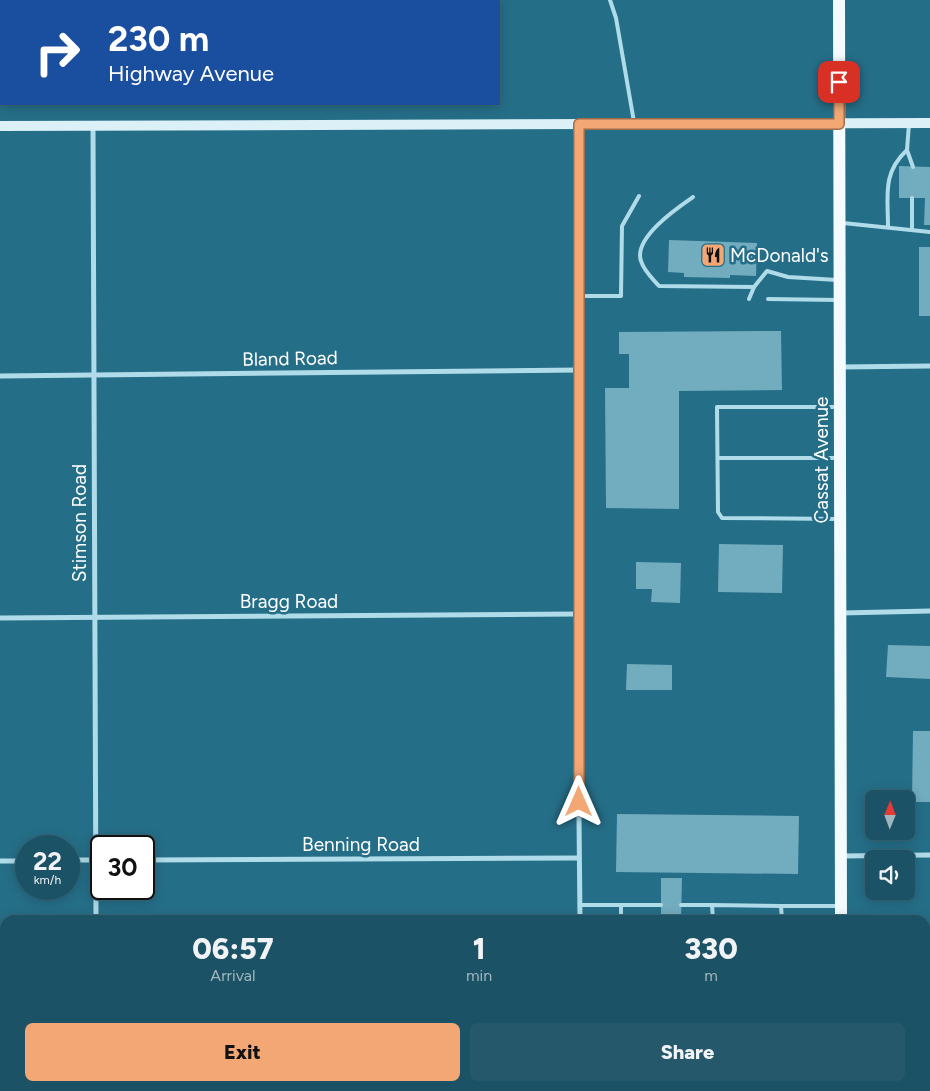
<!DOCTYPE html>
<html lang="en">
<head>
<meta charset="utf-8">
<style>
	body { margin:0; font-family:Figtree,sans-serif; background:#25586b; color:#f1f3f6; height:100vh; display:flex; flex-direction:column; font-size:19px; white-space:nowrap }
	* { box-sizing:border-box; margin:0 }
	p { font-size:16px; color:#a0b6bf }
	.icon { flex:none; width:28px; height:28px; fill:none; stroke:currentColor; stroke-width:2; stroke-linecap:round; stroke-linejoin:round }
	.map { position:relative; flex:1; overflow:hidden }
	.side { position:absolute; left:0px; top:915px; width:930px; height:176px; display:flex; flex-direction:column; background:#1c5265; border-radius:15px 15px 0 0; box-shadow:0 2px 12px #0003,0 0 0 1px #3a6979 }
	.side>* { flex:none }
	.top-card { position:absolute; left:0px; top:0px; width:500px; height:105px; box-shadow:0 2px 12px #0003,0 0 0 1px #3a6979; background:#1a4fa0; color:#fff; overflow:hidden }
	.needle { width:32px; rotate:1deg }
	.tools { position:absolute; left:865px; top:790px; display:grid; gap:10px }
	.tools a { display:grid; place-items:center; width:50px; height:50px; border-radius:8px; background:#1c5265; box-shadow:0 2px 12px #0003,0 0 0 1px #3a6979; font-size:25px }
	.speed { position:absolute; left:15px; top:835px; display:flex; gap:10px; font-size:25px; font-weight:700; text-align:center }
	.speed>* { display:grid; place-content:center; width:65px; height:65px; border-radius:50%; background:#1c5265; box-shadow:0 2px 12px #0003,0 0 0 1px #3a6979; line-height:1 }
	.speed small { font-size:12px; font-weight:400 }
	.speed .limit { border:2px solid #111; border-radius:8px; background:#fff; color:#111 }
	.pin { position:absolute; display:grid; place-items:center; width:42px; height:42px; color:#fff; margin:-21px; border-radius:10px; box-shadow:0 2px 8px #0006 }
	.me { position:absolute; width:55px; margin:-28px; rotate:0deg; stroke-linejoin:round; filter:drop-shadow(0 0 4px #0008) }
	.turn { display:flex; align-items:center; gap:18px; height:105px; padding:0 25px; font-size:22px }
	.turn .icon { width:65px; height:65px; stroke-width:2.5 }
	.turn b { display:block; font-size:35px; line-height:42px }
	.eta { display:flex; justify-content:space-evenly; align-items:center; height:85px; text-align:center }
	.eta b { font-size:30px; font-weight:800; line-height:35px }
	.cta { display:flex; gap:10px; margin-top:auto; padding:10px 25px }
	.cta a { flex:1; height:58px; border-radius:8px; background:#f2a775; color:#111; font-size:20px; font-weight:800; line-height:58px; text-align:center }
	.cta a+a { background:#25586b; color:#f1f3f6 }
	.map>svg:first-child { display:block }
	.building { fill:#72acbf }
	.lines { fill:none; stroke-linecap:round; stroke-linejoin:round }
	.lane { stroke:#b0dbe9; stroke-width:4 }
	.street { stroke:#b0dbe9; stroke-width:5 }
	.secondary { stroke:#dbf0f7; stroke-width:10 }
	.primary { stroke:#f3fbfe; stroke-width:12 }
	.route-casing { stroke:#9d6d4c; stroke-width:12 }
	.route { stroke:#f2a775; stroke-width:9 }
	.labels { text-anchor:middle; stroke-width:5; stroke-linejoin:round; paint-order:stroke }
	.poi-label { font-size:19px; fill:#fff; stroke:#256e87; text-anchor:start }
	.street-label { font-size:19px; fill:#fff; stroke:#256e87 }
</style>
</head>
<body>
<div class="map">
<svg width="930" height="1091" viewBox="0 0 930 1091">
	<rect width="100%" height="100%" fill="#256e87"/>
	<!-- building -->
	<g class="building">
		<polygon points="899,166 930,167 930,225 924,225 925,198 899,198"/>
		<polygon points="669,240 757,243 756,276 730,275 730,278 684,277 684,273 668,272"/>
		<rect x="919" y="247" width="11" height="69"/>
		<polygon points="781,331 782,390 679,391 679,509 606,508 605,388 629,388 629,354 619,354 619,332"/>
		<polygon points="719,544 783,545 782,593 718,592"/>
		<polygon points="636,562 681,563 680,603 651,602 652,589 636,589"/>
		<polygon points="888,645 930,646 930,679 886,677"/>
		<polygon points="627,664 672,665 672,690 626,690"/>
		<polygon points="913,731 930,731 930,802 912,802"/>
		<polygon points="617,814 799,816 798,874 616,872"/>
		<polygon points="661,878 682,878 681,920 661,920"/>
		<rect x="925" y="971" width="5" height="81"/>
	</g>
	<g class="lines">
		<!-- lane -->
		<g class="lane">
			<polyline points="610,0 616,18 634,122"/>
			<polyline points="907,150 913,167"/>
			<path d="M693,197C677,208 633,238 641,261C644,271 652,278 659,286L754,287"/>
			<polyline points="912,198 912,230"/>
			<polyline points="843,223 930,232"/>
			<path d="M888,227C888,196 882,173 907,150L909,124"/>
			<polyline points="579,296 621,296 622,226 639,196"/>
			<polyline points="749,299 754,287 767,271 788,277 837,280"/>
			<polyline points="768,299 838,300"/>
			<polyline points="837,407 717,407 718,512 722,518 838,519"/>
			<polyline points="718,458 838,458"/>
			<polyline points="580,905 661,905"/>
			<polyline points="621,905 621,920"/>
			<polyline points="681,905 712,905"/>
			<polyline points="713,920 712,905 781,906"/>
			<polyline points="782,920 781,906 840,906"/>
			<polyline points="686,1086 686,1091"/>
		</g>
		<!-- street -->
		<g class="street">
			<polyline points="579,125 577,614 580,920"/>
			<polyline points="93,126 96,920"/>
			<polyline points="841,367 930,366"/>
			<polyline points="0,376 579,370"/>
			<polyline points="841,613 930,611"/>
			<polyline points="0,618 577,614"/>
			<polyline points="841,856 930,855"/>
			<polyline points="69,860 101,860"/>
			<polyline points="144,860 579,858"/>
			<polyline points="0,861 26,861"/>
			<polyline points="96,1086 96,1091"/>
			<polyline points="582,1086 582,1091"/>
		</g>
		<!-- secondary -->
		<polyline class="secondary" points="0,126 930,123"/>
		<!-- primary -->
		<g class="primary">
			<polyline points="839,0 841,920"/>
			<polyline points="842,1086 842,1091"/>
		</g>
	</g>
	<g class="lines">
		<!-- route casing -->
		<g class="route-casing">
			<polyline id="route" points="579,802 579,124 839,124 839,82"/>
		</g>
		<!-- route -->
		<use href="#route" class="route"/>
	</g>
	<!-- icons -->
	<defs>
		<g id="restaurant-square" transform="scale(1.25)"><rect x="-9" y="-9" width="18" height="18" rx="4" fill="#f2a775" stroke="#256e87"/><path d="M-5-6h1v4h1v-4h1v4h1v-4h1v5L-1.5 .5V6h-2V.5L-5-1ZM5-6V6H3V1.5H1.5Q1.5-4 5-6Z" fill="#111"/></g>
	</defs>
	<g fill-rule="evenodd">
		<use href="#restaurant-square" x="713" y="255"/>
	</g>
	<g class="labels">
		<!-- poi labels -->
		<g class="poi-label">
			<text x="730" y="262">McDonald's</text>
		</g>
		<!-- street labels -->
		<g class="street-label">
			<text transform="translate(290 358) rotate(-1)" y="7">Bland Road</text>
			<text transform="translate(821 460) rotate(-90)" y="7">Cassat Avenue</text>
			<text transform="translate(79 523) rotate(-90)" y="7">Stimson Road</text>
			<text x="289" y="608">Bragg Road</text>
			<text x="361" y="851">Benning Road</text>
		</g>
	</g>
</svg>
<div class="tools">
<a><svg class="needle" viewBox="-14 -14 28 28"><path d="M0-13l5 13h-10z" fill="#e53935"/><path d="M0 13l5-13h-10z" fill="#a0b6bf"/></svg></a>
<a><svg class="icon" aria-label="sound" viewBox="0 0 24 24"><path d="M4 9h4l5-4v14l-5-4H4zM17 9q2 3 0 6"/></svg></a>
</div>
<div class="speed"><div>22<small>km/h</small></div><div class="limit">30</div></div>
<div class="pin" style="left:839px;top:82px;background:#d93025"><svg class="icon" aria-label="arrive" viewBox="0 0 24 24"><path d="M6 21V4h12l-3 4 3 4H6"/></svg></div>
<svg class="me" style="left:579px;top:802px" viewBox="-20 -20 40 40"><path d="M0-17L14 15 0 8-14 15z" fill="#f2a775" stroke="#fff" stroke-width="4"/></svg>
<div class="top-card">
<div class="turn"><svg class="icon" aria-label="right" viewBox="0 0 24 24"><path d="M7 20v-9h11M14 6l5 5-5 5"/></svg><div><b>230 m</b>Highway Avenue</div></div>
</div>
<section class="side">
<div class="eta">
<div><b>06:57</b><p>Arrival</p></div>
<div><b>1</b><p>min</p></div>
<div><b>330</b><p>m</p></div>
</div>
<div class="cta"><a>Exit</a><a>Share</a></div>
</section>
</div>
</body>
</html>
